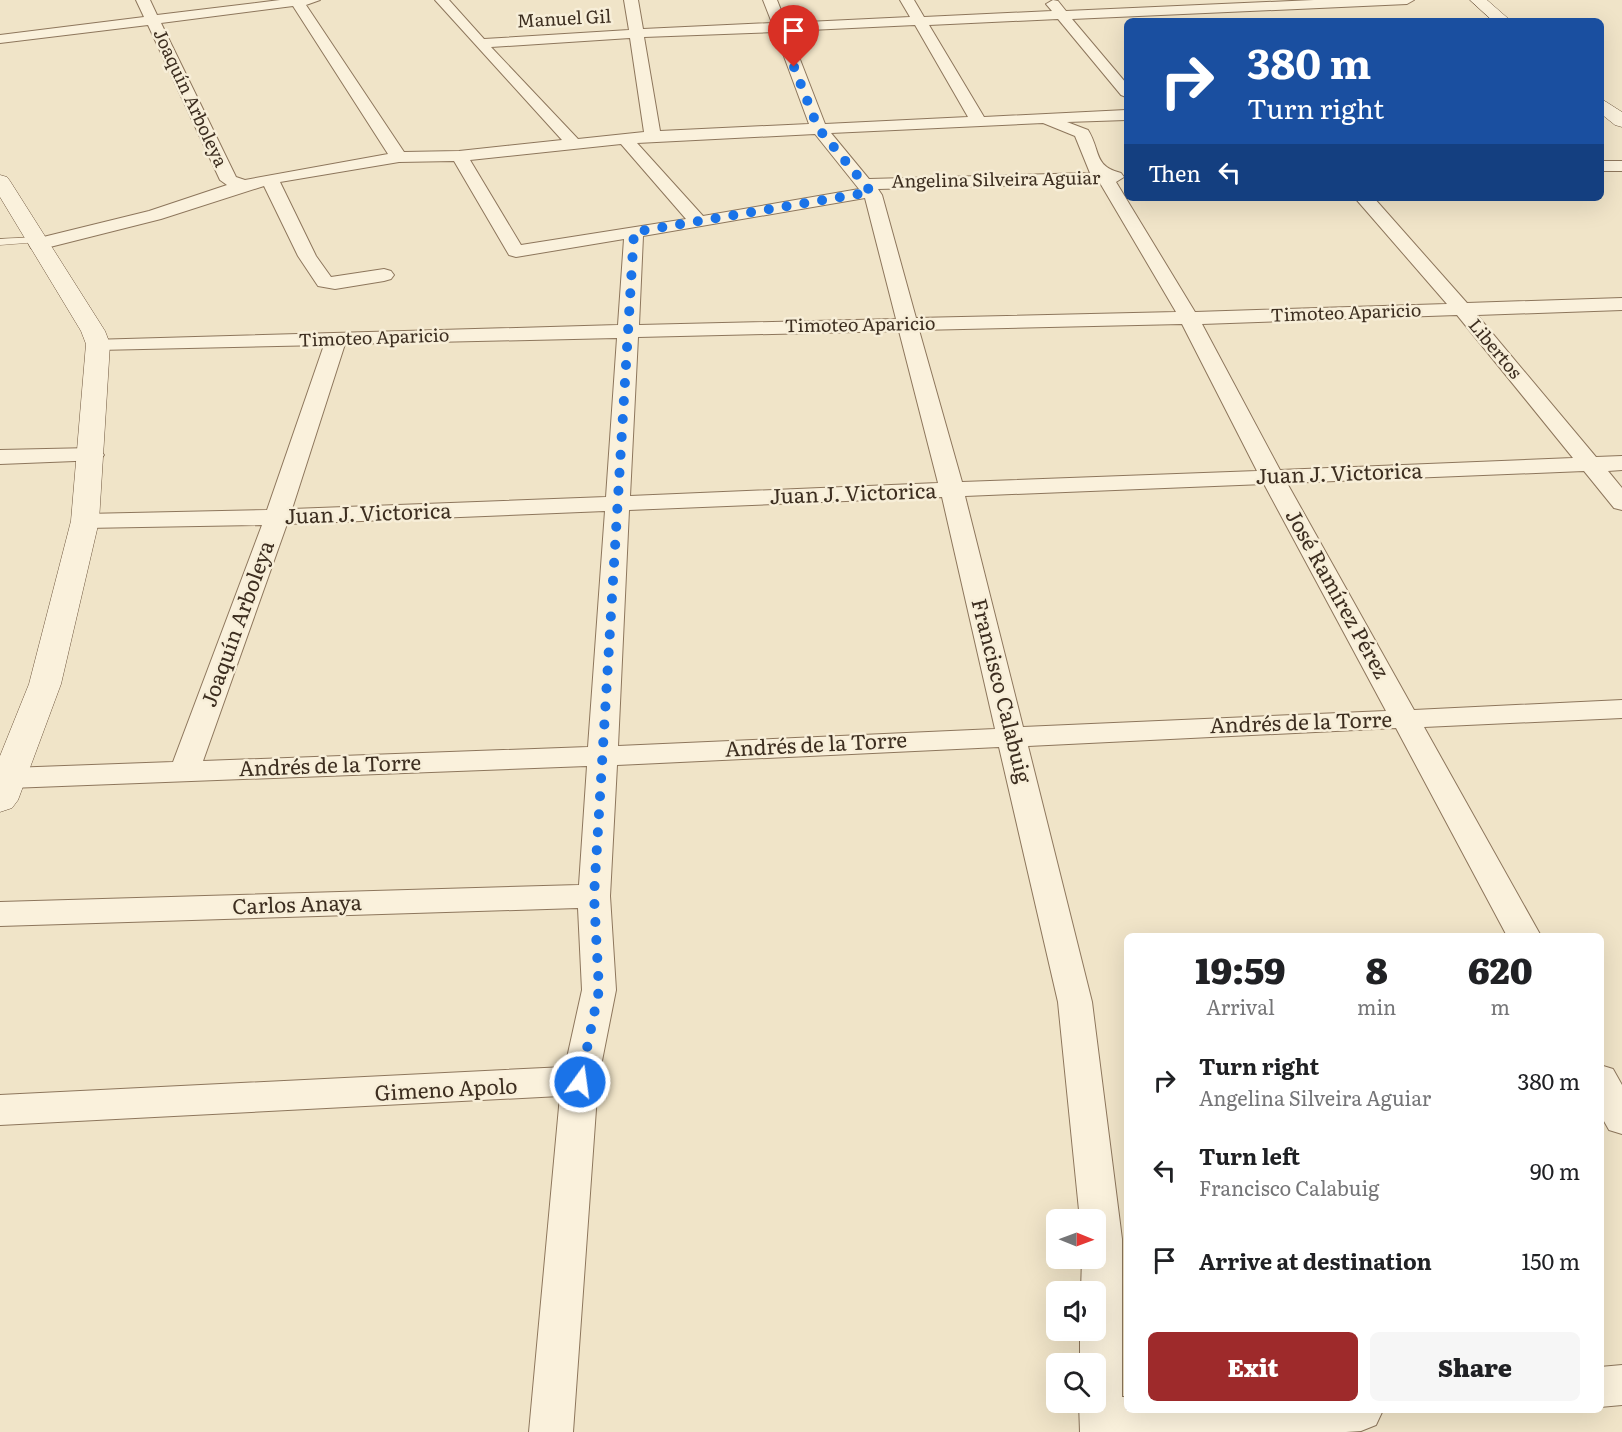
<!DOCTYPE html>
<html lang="en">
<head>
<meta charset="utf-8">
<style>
	body { margin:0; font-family:Literata,serif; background:#f6f6f6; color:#202124; height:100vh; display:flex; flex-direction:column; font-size:22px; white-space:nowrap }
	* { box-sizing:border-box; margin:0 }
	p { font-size:20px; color:#757577 }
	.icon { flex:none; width:33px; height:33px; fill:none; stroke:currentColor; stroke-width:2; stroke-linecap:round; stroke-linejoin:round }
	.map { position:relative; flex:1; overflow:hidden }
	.sheet { position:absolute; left:1124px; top:933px; width:480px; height:480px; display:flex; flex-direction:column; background:#fff; border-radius:9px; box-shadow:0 6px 24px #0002 }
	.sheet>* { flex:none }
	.banner { position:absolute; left:1124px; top:18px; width:480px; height:183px; border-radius:9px; box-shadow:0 6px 24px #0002; background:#1a4fa0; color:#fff; overflow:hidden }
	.needle { width:39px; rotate:91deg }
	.tools { position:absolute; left:1046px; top:1209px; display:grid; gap:12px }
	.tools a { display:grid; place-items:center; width:60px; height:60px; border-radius:9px; background:#fff; box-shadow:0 6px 24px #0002; font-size:30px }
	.pin { position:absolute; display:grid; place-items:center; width:51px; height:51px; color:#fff; margin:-62px -26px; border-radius:50% 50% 50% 0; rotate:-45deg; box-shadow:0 0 6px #0007 }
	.pin .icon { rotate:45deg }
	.me { position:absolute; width:66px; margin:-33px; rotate:14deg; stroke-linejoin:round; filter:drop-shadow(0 0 4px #0008) }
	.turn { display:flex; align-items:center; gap:21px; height:126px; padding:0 24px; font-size:27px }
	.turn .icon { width:78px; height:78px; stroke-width:2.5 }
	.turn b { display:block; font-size:42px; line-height:51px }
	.then { display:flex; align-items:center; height:57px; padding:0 24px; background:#0003; gap:12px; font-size:22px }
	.eta { display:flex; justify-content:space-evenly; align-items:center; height:102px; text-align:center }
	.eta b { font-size:36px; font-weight:800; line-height:42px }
	.primary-button { display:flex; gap:12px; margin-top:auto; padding:12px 24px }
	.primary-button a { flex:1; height:69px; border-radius:9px; background:#9e2a2b; color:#fff; font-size:24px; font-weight:800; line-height:69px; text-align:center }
	.primary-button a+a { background:#f6f6f6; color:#202124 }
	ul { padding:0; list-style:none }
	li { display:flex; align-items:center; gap:18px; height:90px; padding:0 24px }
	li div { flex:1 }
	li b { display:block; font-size:22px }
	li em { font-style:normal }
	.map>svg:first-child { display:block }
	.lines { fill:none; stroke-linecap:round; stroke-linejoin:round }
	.lane-casing { stroke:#8d765c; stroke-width:1 }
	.street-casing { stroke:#8d765c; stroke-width:2 }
	.secondary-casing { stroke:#6f573f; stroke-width:1 }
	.lane { fill:#faf1dc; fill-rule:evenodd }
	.street { fill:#faf1dc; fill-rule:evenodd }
	.secondary { fill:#faf1dc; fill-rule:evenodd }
	.route { stroke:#1a73e8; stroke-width:10; stroke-dasharray:0 18 }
	.labels { text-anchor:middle; stroke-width:5; stroke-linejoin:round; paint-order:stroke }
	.far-street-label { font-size:18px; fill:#3d2e20; stroke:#f7eed8 }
	.street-label { font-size:21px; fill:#3d2e20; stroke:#f7eed8 }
</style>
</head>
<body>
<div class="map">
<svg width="1622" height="1432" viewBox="0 0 1622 1432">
	<rect width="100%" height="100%" fill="#f0e4c8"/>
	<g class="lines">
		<!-- lane casing -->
		<g class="lane-casing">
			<polygon id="lane" points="36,237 39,238 39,242 0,245 0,239"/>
		</g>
		<!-- street casing -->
		<g class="street-casing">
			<g id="street">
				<path d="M136,0H150L157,15L280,0H320L306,5L404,152L459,151L562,140L435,0H449L484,39L629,30L624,0H638L643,29L772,23L763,0H777L786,23L910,17L900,0H914L924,17L1052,11L1046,4L1053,0L1058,1L1066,11L1314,0H1414L1407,4L1072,19L1126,83V97L1121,95L1058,19L929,25L984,117L1126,110V120L1067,122L1088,130C1101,151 1093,166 1121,173L1124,177L1116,182L1195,312L1447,304L1355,198H1374L1467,303L1622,298V310L1477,315L1596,457L1622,456V470L1608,471L1622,488V510L1614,508L1584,471L1287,483L1414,710L1622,700V718L1424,727L1541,936H1507L1396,728L1028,746L1092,1002L1122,1239V1397H1126V1410H1383L1376,1425L1361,1431L1346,1432H1080L1079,1402H1095V1364H1080V1330H1095V1292H1081L1082,1258H1095V1220H1080L1058,1002L999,747L617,765L610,896L616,990L598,1081L573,1432H529L560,1096L0,1125V1095L565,1067L582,990L578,908L0,926V902L579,885L587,766L10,788L0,785V771L10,768L173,762L262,525L85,528L76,526L73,521L76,516L85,514L267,510L324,345L98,350L91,348L88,344L91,340L618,325L624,239L516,257L509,255L454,161L399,162L280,182L316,256L331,277L384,269L391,271L394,275L391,279L384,281L335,289L318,286L298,256L264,186L161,219L38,250L31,248L29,244L31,240L149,211L227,185L220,180L148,25L0,43V35L144,17ZM293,6L388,154L245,180L236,177L161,23ZM915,25L968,117L825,124L789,31ZM775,32L809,124L660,131L644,37ZM630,38L644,132L578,139L491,47ZM1043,123L1075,136L1090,173L869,179L831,133ZM815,134L859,189L703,216L637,143ZM621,144L686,219L521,245L470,160ZM1100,183L1176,312L916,318L882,195L878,189ZM865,198L896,319L639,325L643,236ZM1457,315L1573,458L1280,470L1202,324ZM1182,324L1257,471L962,482L919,330ZM899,331L938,483L630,496L638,337ZM617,338L606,497L292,509L345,344ZM1264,484L1386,711L1023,727L965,496ZM942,497L995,729L618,746L629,510ZM605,511L588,747L203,761L287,524Z"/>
				<rect x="1600" y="161" width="22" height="10"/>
				<polygon points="92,448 100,450 104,455 100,460 0,464 0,450"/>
				<polygon points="1600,1065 1613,1069 1622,1085 1622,1134 1609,1130 1600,1114"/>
				<polygon points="1622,1365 1622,1405 1600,1407 1600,1367"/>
			</g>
		</g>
		<!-- secondary casing -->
		<g class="secondary-casing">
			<g id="secondary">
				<polygon points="1470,0 1487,0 1511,21 1493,21"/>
				<polygon points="1600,98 1622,112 1622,127 1615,125 1600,113"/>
				<polygon points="0,175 7,177 10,181 105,331 110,344 99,521 61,684 18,800 12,808 0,812 0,756 29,684 71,521 86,344 81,331 0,197"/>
			</g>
		</g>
		<!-- lane -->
		<use href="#lane" class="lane"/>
		<!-- street -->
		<use href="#street" class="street"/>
		<!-- secondary -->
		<use href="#secondary" class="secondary"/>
	</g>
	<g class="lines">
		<!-- route -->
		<polyline class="route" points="580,1082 599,990 594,896 634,232 871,192 818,128 794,67"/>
	</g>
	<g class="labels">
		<!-- far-street labels -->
		<g class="far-street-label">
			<text transform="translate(564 19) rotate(-3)" y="6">Manuel Gil</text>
			<text transform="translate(190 98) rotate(65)" y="6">Joaquín Arboleya</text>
			<text transform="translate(996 180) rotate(-1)" y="6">Angelina Silveira Aguiar</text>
			<text transform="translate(1346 313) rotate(-2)" y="6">Timoteo Aparicio</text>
			<text transform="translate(860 325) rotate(-1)" y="6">Timoteo Aparicio</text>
			<text transform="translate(374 338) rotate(-2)" y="6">Timoteo Aparicio</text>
			<text transform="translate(1495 349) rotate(50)" y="6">Libertos</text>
		</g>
		<!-- street labels -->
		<g class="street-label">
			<text transform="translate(1339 474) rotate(-2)" y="7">Juan J. Victorica</text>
			<text transform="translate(853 494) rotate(-2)" y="7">Juan J. Victorica</text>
			<text transform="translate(368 514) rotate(-2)" y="7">Juan J. Victorica</text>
			<text transform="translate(1337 594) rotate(61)" y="7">José Ramírez Pérez</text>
			<text transform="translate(238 624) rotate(-70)" y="7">Joaquín Arboleya</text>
			<text transform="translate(1001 691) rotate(76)" y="7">Francisco Calabuig</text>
			<text transform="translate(1301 723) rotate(-2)" y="7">Andrés de la Torre</text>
			<text transform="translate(816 745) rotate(-3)" y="7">Andrés de la Torre</text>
			<text transform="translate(330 766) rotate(-2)" y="7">Andrés de la Torre</text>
			<text transform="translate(297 905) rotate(-2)" y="7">Carlos Anaya</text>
			<text transform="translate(446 1090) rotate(-3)" y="7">Gimeno Apolo</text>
		</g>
	</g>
</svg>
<div class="tools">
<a><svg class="needle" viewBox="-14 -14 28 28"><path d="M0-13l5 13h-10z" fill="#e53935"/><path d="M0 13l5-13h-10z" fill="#757577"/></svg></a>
<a><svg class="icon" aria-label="sound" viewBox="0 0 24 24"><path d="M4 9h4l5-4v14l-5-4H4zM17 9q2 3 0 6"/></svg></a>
<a><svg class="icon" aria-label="search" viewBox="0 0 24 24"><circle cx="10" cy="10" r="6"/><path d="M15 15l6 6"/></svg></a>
</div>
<div class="pin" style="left:794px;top:67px;background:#d93025"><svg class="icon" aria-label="arrive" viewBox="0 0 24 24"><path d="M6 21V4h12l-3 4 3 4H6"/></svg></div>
<svg class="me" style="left:580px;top:1082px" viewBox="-20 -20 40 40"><circle r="17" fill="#1a73e8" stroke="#fff" stroke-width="3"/><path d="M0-11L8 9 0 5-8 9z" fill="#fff"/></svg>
<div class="banner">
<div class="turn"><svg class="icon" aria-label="right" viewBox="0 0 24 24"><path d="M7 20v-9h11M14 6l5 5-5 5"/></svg><div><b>380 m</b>Turn right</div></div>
<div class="then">Then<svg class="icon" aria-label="left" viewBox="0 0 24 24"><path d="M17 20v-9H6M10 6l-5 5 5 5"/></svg></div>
</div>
<section class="sheet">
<div class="eta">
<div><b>19:59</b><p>Arrival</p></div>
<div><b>8</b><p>min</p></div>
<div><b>620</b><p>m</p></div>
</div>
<ul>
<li><svg class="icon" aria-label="right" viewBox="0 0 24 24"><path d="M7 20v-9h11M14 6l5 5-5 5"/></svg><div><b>Turn right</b><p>Angelina Silveira Aguiar</p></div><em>380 m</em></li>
<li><svg class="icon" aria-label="left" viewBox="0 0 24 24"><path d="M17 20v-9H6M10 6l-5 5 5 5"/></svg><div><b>Turn left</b><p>Francisco Calabuig</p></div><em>90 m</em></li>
<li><svg class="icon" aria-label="arrive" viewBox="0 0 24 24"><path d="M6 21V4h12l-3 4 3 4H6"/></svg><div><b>Arrive at destination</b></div><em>150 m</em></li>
</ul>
<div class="primary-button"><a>Exit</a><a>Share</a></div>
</section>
</div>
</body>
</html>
